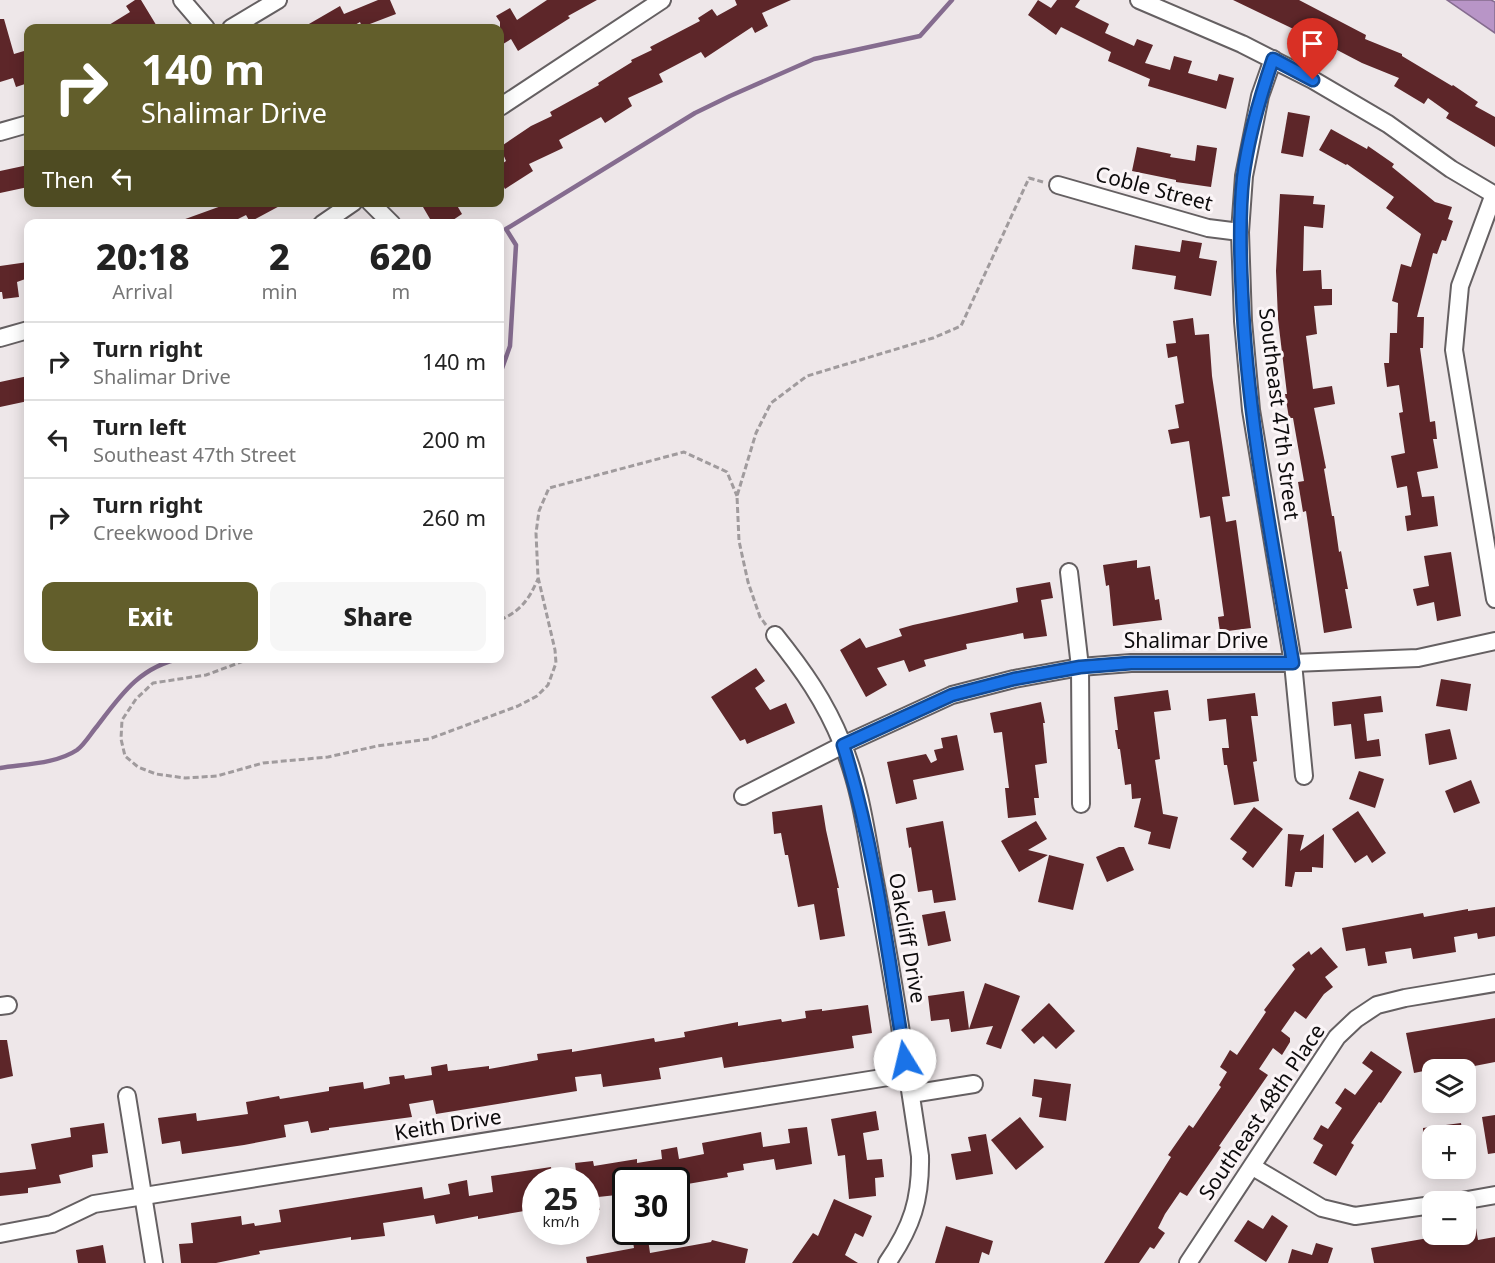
<!DOCTYPE html>
<html lang="en">
<head>
<meta charset="utf-8">
<style>
	body { margin:0; font-family:"Noto Sans",sans-serif; background:#f6f6f6; color:#222; height:100vh; display:flex; flex-direction:column; font-size:22px; white-space:nowrap }
	* { box-sizing:border-box; margin:0 }
	p { font-size:20px; color:#767676 }
	.icon { flex:none; width:33px; height:33px; fill:none; stroke:currentColor; stroke-width:2; stroke-linecap:round; stroke-linejoin:round }
	.map { position:relative; flex:1; overflow:hidden }
	.side { position:absolute; left:24px; top:219px; width:480px; height:444px; display:flex; flex-direction:column; background:#fff; border-radius:12px; box-shadow:0 3px 15px #0003 }
	.side>* { flex:none }
	.top-card { position:absolute; left:24px; top:24px; width:480px; height:183px; border-radius:12px; box-shadow:0 3px 15px #0003; background:#625e2b; color:#fff; overflow:hidden }
	.tools { position:absolute; left:1422px; top:1059px; display:grid; gap:12px }
	.tools a { display:grid; place-items:center; width:54px; height:54px; border-radius:12px; background:#fff; box-shadow:0 3px 15px #0003; font-size:30px }
	.speed { position:absolute; left:522px; top:1167px; display:flex; gap:12px; font-size:30px; font-weight:700; text-align:center }
	.speed>* { display:grid; place-content:center; width:78px; height:78px; border-radius:50%; background:#fff; box-shadow:0 3px 15px #0003; line-height:1 }
	.speed small { font-size:15px; font-weight:400 }
	.speed .limit { border:3px solid #111; border-radius:9px; background:#fff; color:#111 }
	.pin { position:absolute; display:grid; place-items:center; width:51px; height:51px; color:#fff; margin:-62px -26px; border-radius:50% 50% 50% 0; rotate:-45deg; box-shadow:0 0 6px #0007 }
	.pin .icon { rotate:45deg }
	.me { position:absolute; width:66px; margin:-33px; rotate:351deg; stroke-linejoin:round; filter:drop-shadow(0 0 4px #0008) }
	.turn { display:flex; align-items:center; gap:21px; height:126px; padding:0 18px; font-size:27px }
	.turn .icon { width:78px; height:78px; stroke-width:2.5 }
	.turn b { display:block; font-size:42px; line-height:51px }
	.then { display:flex; align-items:center; height:57px; padding:0 18px; background:#0003; gap:12px; font-size:22px }
	.eta { display:flex; justify-content:space-evenly; align-items:center; height:102px; text-align:center }
	.eta b { font-size:36px; font-weight:800; line-height:42px }
	.button { display:flex; gap:12px; margin-top:auto; padding:12px 18px }
	.button a { flex:1; height:69px; border-radius:12px; background:#625e2b; color:#fff; font-size:24px; font-weight:800; line-height:69px; text-align:center }
	.button a+a { background:#f6f6f6; color:#222 }
	ul { padding:0; list-style:none }
	li { display:flex; align-items:center; gap:18px; height:78px; padding:0 18px; border-top:2px solid #e0e0e0 }
	li div { flex:1 }
	li b { display:block; font-size:22px }
	li em { font-style:normal }
	.map>svg:first-child { display:block }
	.water { fill:#b895c7; stroke:#856c8f; stroke-width:1.5 }
	.lines { fill:none; stroke-linecap:round; stroke-linejoin:round }
	.stream { stroke:#856c8f; stroke-width:4.5 }
	.building { fill:#5d2629 }
	.minor-casing { stroke:#656062; stroke-width:20 }
	.path { stroke:#a09b9d; stroke-width:3; stroke-dasharray:6 3; stroke-linecap:butt }
	.minor { stroke:#fff; stroke-width:16 }
	.route-casing { stroke:#114b97; stroke-width:15 }
	.route { stroke:#1a73e8; stroke-width:10 }
	.labels { text-anchor:middle; stroke-width:6; stroke-linejoin:round; paint-order:stroke }
	.street-label { font-size:21px; fill:#0d0b0c; stroke:#fbf5f7 }
</style>
</head>
<body>
<div class="map">
<svg width="1495" height="1263" viewBox="0 0 1495 1263">
	<rect width="100%" height="100%" fill="#eee7e9"/>
	<!-- water -->
	<polygon class="water" points="1447,0 1491,0 1495,2 1495,33"/>
	<g class="lines">
		<!-- stream -->
		<g class="stream">
			<polyline points="500,374 510,346 516,245 506,229 695,113 730,96 814,59 920,36 952,0"/>
			<path d="M0,768C24,764 56,764 77,750C85,744 91,733 98,725C122,693 141,666 183,658"/>
		</g>
	</g>
	<!-- building -->
	<g class="building">
		<polygon points="135,0 141,0 158,28 104,28 130,12 126,6"/>
		<polygon points="378,0 390,0 396,14 362,27 360,22 350,28 302,28 340,6 344,14"/>
		<polygon points="547,0 597,0 568,16 570,18 518,51 511,39 500,46 500,22 496,16 510,8 517,20"/>
		<polygon points="735,0 791,0 762,13 768,26 755,33 752,27 705,58 701,52 659,74 663,82 628,98 632,106 605,123 601,117 559,140 563,148 529,164 533,171 505,189 500,180 500,165 506,161 500,147 531,126 552,116 550,112 599,85 598,83 632,62 631,60 652,50 650,47 700,21 698,18 712,9 717,16 737,5"/>
		<polygon points="1038,0 1051,8 1057,0 1080,0 1075,7 1109,24 1105,33 1134,46 1137,39 1153,45 1145,63 1170,70 1174,56 1192,61 1188,73 1217,81 1219,74 1234,78 1226,109 1148,86 1150,79 1108,61 1111,52 1061,27 1056,35 1028,15"/>
		<polygon points="1233,0 1299,0 1366,35 1365,39 1402,54 1402,56 1452,86 1453,85 1478,102 1475,106 1495,117 1495,147 1446,118 1449,113 1428,98 1424,104 1394,86 1399,78 1362,63 1318,40 1313,48 1302,42 1306,35"/>
		<polygon points="0,19 4,19 14,54 24,51 28,65 28,83 16,87 13,78 0,82"/>
		<polygon points="1288,112 1310,116 1303,157 1281,153"/>
		<polygon points="1331,129 1367,149 1368,146 1394,164 1392,167 1435,202 1452,207 1448,219 1453,221 1446,241 1442,240 1437,254 1433,253 1417,317 1424,317 1423,348 1420,348 1430,422 1435,421 1437,439 1433,439 1438,468 1417,472 1422,497 1434,496 1438,526 1407,531 1405,516 1411,515 1407,486 1397,488 1391,456 1405,453 1399,413 1403,412 1399,385 1387,387 1384,363 1389,363 1390,333 1397,333 1398,303 1392,301 1401,264 1411,267 1421,234 1386,208 1394,197 1347,164 1346,165 1319,150"/>
		<polygon points="1197,145 1217,148 1211,187 1176,182 1176,180 1132,171 1137,147 1171,154 1170,157 1195,161"/>
		<polygon points="28,165 28,187 0,193 0,171"/>
		<polygon points="1280,194 1314,196 1313,204 1325,205 1323,228 1304,226 1303,271 1321,270 1322,289 1332,289 1332,305 1314,306 1317,334 1306,336 1313,389 1332,386 1335,404 1314,408 1326,468 1324,469 1332,516 1334,516 1339,552 1341,551 1348,589 1345,589 1352,628 1324,633 1306,511 1303,512 1298,482 1304,481 1293,418 1289,418 1285,394 1287,394 1278,319 1276,271"/>
		<polygon points="223,202 287,202 250,222 246,215 228,224 178,224 177,222 224,205"/>
		<polygon points="420,202 455,202 462,214 447,224 433,224"/>
		<polygon points="1182,240 1202,243 1199,258 1217,261 1211,296 1174,289 1176,276 1132,269 1135,245 1180,252"/>
		<polygon points="28,262 28,278 17,282 19,297 3,299 2,292 0,292 0,266"/>
		<polygon points="1193,318 1195,335 1209,334 1212,376 1230,496 1222,497 1226,522 1236,520 1251,628 1220,632 1218,617 1224,616 1210,516 1200,518 1189,441 1171,444 1168,430 1179,428 1175,405 1184,403 1177,356 1168,358 1166,344 1176,343 1173,321"/>
		<polygon points="28,376 28,401 0,407 0,382"/>
		<polygon points="1451,552 1461,616 1437,621 1434,602 1417,606 1413,589 1429,586 1424,556"/>
		<polygon points="1137,560 1137,568 1150,566 1155,600 1159,599 1162,620 1113,626 1109,585 1106,586 1103,565"/>
		<polygon points="1050,582 1053,598 1041,600 1047,636 1024,639 1023,633 966,644 967,649 924,660 926,666 909,672 904,660 877,668 887,685 866,697 840,650 860,638 866,648 902,636 899,629 913,625 1018,602 1016,588"/>
		<polygon points="756,668 765,681 755,688 770,710 786,703 795,723 747,744 745,739 740,741 711,697"/>
		<polygon points="1441,679 1471,684 1467,711 1436,706"/>
		<polygon points="1168,690 1171,710 1154,712 1160,759 1155,760 1163,814 1178,817 1170,849 1148,844 1151,832 1134,827 1141,798 1132,799 1131,784 1125,785 1120,749 1118,749 1115,730 1118,730 1114,697"/>
		<polygon points="1255,693 1258,716 1251,716 1257,761 1253,762 1259,801 1234,805 1227,765 1224,765 1222,748 1229,748 1226,719 1209,721 1207,699"/>
		<polygon points="1381,696 1383,712 1364,714 1367,741 1379,739 1381,756 1355,759 1351,724 1334,726 1332,702"/>
		<polygon points="1041,702 1045,723 1043,723 1047,763 1035,765 1039,798 1034,798 1036,815 1008,818 1005,788 1009,788 1002,732 994,733 990,713"/>
		<polygon points="1450,729 1457,759 1429,765 1425,734"/>
		<polygon points="957,735 964,770 913,780 917,799 896,804 887,762 926,754 931,763 937,760 934,750 943,748 941,738"/>
		<polygon points="1359,771 1384,779 1375,808 1349,799"/>
		<polygon points="1471,780 1480,803 1454,813 1445,791"/>
		<polygon points="822,805 826,830 839,888 837,888 845,936 820,940 814,904 798,907 788,855 785,855 781,833 774,834 772,812"/>
		<polygon points="1254,807 1283,829 1253,868 1242,859 1247,852 1230,839"/>
		<polygon points="1358,811 1386,853 1372,863 1367,855 1355,863 1332,829"/>
		<polygon points="943,821 956,900 934,903 932,890 918,892 911,847 909,848 906,828"/>
		<polygon points="1036,821 1047,839 1028,850 1048,855 1019,872 1001,841"/>
		<polygon points="1288,834 1304,835 1300,851 1324,834 1323,868 1312,867 1312,872 1295,872 1292,887 1285,886"/>
		<polygon points="1119,847 1124,847 1134,870 1107,882 1096,857"/>
		<polygon points="1049,855 1084,864 1073,910 1038,902"/>
		<polygon points="1495,907 1495,936 1478,939 1477,933 1454,937 1456,952 1413,959 1411,948 1385,952 1387,963 1368,966 1365,948 1346,951 1342,928 1423,913 1424,917 1468,909 1468,911"/>
		<polygon points="945,911 951,941 928,946 922,915"/>
		<polygon points="1321,947 1338,967 1325,977 1333,987 1324,994 1306,1019 1295,1011 1281,1031 1290,1038 1290,1042 1282,1055 1273,1048 1259,1069 1268,1075 1219,1146 1221,1147 1187,1196 1180,1192 1165,1214 1158,1228 1165,1233 1154,1249 1150,1247 1139,1263 1104,1263 1171,1157 1168,1155 1189,1125 1193,1128 1221,1087 1219,1085 1227,1072 1220,1067 1230,1050 1237,1055 1266,1012 1264,1010 1295,969 1292,965 1309,951 1311,955"/>
		<polygon points="985,983 1020,996 1001,1049 986,1044 993,1026 951,1032 949,1019 931,1021 928,996 964,991 969,1029"/>
		<polygon points="1049,1003 1075,1031 1056,1049 1043,1036 1034,1044 1021,1030"/>
		<polygon points="868,1005 872,1033 852,1036 854,1048 724,1068 722,1057 659,1068 661,1079 603,1087 601,1074 575,1077 577,1091 436,1114 433,1100 409,1104 412,1117 329,1128 329,1130 311,1133 308,1121 284,1125 286,1137 244,1145 182,1154 180,1141 162,1144 158,1118 196,1113 197,1121 248,1114 246,1102 279,1096 280,1099 329,1091 329,1087 363,1082 364,1089 390,1084 389,1077 404,1075 405,1079 432,1075 431,1067 447,1064 448,1071 489,1066 489,1069 538,1060 537,1054 572,1049 572,1052 654,1038 655,1042 685,1037 684,1032 738,1022 738,1026 781,1019 782,1022 806,1018 805,1011 822,1009 822,1011"/>
		<polygon points="1495,1018 1495,1062 1459,1069 1458,1064 1414,1073 1406,1033"/>
		<polygon points="0,1040 7,1040 13,1076 0,1079"/>
		<polygon points="1371,1051 1402,1072 1381,1103 1379,1102 1351,1143 1354,1145 1336,1176 1313,1163 1323,1145 1313,1139 1321,1125 1328,1129 1342,1108 1335,1103 1345,1088 1355,1095 1373,1071 1362,1063"/>
		<polygon points="1034,1079 1071,1084 1066,1121 1039,1117 1042,1098 1032,1096"/>
		<polygon points="876,1111 879,1130 863,1133 867,1160 882,1159 884,1177 875,1178 876,1196 849,1199 845,1155 838,1156 831,1119"/>
		<polygon points="1495,1115 1495,1153 1488,1154 1482,1117"/>
		<polygon points="1020,1117 1044,1147 1016,1170 991,1140"/>
		<polygon points="104,1123 108,1153 92,1155 93,1167 59,1175 61,1183 28,1188 28,1193 0,1196 0,1173 36,1169 31,1144 71,1137 70,1128"/>
		<polygon points="1461,1123 1463,1136 1423,1136 1423,1128"/>
		<polygon points="807,1127 812,1164 776,1170 774,1159 743,1164 744,1170 727,1173 728,1177 676,1186 676,1180 626,1180 626,1194 598,1197 600,1210 586,1212 586,1180 577,1180 575,1163 593,1161 594,1166 637,1159 637,1163 662,1159 661,1150 677,1147 679,1159 704,1154 702,1143 761,1132 763,1147 790,1143 788,1129"/>
		<polygon points="986,1134 993,1174 956,1180 951,1154 971,1151 968,1137"/>
		<polygon points="551,1167 553,1180 536,1180 536,1209 478,1219 478,1216 436,1224 434,1215 383,1223 385,1236 351,1240 351,1237 259,1251 260,1254 216,1263 181,1263 179,1244 193,1243 191,1223 241,1216 242,1225 254,1223 255,1226 281,1222 279,1210 422,1187 424,1199 450,1194 448,1184 467,1180 469,1196 493,1192 491,1176"/>
		<polygon points="834,1199 872,1216 863,1237 855,1233 845,1255 858,1263 792,1263 813,1233 818,1236"/>
		<polygon points="1473,1210 1478,1240 1495,1237 1495,1263 1374,1263 1371,1248 1434,1237 1434,1242 1459,1239 1459,1234 1466,1234 1466,1211"/>
		<polygon points="1272,1215 1288,1226 1266,1262 1234,1241 1248,1220 1263,1229"/>
		<polygon points="946,1226 993,1241 989,1255 982,1252 979,1263 935,1263"/>
		<polygon points="648,1239 650,1253 711,1242 712,1240 748,1249 745,1263 587,1263 586,1257 634,1248 633,1242"/>
		<polygon points="1316,1243 1333,1248 1328,1263 1288,1263 1292,1249 1312,1255"/>
		<polygon points="103,1245 106,1263 78,1263 76,1250"/>
	</g>
	<g class="lines">
		<!-- minor casing -->
		<g class="minor-casing">
			<g id="minor">
				<polyline points="182,0 206,28"/>
				<polyline points="1139,0 1242,44 1313,80 1388,124 1451,169 1495,195"/>
				<polyline points="231,28 278,0"/>
				<polyline points="1273,59 1260,96 1244,176 1240,232 1243,321 1251,410 1293,663 1304,776"/>
				<polyline points="500,107 662,0"/>
				<polyline points="0,132 28,124"/>
				<polyline points="1058,185 1208,228 1240,232"/>
				<polyline points="1494,194 1460,286 1454,350 1495,599"/>
				<polyline points="370,202 392,224"/>
				<polyline points="322,224 354,202"/>
				<polyline points="0,338 28,330"/>
				<polyline points="1069,572 1080,667 1081,804"/>
				<path d="M775,635C803,670 825,701 842,743C860,785 866,832 874,876C892,969 906,1062 920,1156C921,1199 912,1227 887,1263"/>
				<polyline points="743,796 843,745 952,695 1014,679 1080,667 1131,663 1293,663 1418,658 1495,641"/>
				<polyline points="0,1006 8,1005"/>
				<polyline points="911,1094 974,1084"/>
				<polyline points="127,1096 154,1263"/>
				<polyline points="1253,1167 1322,1208 1355,1216 1432,1205"/>
				<polyline points="1456,1202 1495,1195"/>
				<polyline points="0,1234 52,1224 94,1204 907,1074"/>
				<polyline points="1188,1263 1337,1037 1356,1019 1377,1005 1405,998 1495,983"/>
			</g>
		</g>
		<!-- path -->
		<g class="path">
			<path d="M500,620C521,611 529,599 538,579"/>
			<polyline points="766,625 760,617 748,582 739,541 737,496 756,433 771,403 807,376 933,338 961,326 1029,178 1043,182"/>
			<polyline points="252,658 206,675 153,683 136,699 122,720 121,739 125,756 138,767 156,774 185,778 217,776 263,763 328,757 377,746 429,739 518,706 537,696 548,685 556,663 555,650 538,577 536,533 539,511 549,488 684,452 727,472 737,496"/>
		</g>
		<!-- minor -->
		<use href="#minor" class="minor"/>
	</g>
	<g class="lines">
		<!-- route casing -->
		<g class="route-casing">
			<path id="route" d="M905,1060C888,955 875,847 843,745L952,695L1014,679L1080,667L1131,663H1293C1272,540 1247,417 1242,292C1240,254 1239,216 1243,178C1248,138 1260,97 1273,59L1313,80"/>
		</g>
		<!-- route -->
		<use href="#route" class="route"/>
	</g>
	<g class="labels">
		<!-- street labels -->
		<g class="street-label">
			<text transform="translate(1154 189) rotate(15)" y="7">Coble Street</text>
			<text transform="translate(1279 414) rotate(83)" y="7">Southeast 47th Street</text>
			<text x="1196" y="648">Shalimar Drive</text>
			<text transform="translate(907 938) rotate(80)" y="7">Oakcliff Drive</text>
			<text transform="translate(1262 1112) rotate(-56)" y="7">Southeast 48th Place</text>
			<text transform="translate(448 1125) rotate(-9)" y="7">Keith Drive</text>
		</g>
	</g>
</svg>
<div class="tools">
<a><svg class="icon" aria-label="layers" viewBox="0 0 24 24"><path d="M12 4l9 5-9 5-9-5zM3 14l9 5 9-5"/></svg></a>
<a>+</a>
<a>−</a>
</div>
<div class="speed"><div>25<small>km/h</small></div><div class="limit">30</div></div>
<div class="pin" style="left:1313px;top:80px;background:#d93025"><svg class="icon" aria-label="arrive" viewBox="0 0 24 24"><path d="M6 21V4h12l-3 4 3 4H6"/></svg></div>
<svg class="me" style="left:905px;top:1060px" viewBox="-20 -20 40 40"><circle r="19" fill="#fff"/><path d="M0-13L10 11 0 6-10 11z" fill="#1a73e8"/></svg>
<div class="top-card">
<div class="turn"><svg class="icon" aria-label="right" viewBox="0 0 24 24"><path d="M7 20v-9h11M14 6l5 5-5 5"/></svg><div><b>140 m</b>Shalimar Drive</div></div>
<div class="then">Then<svg class="icon" aria-label="left" viewBox="0 0 24 24"><path d="M17 20v-9H6M10 6l-5 5 5 5"/></svg></div>
</div>
<section class="side">
<div class="eta">
<div><b>20:18</b><p>Arrival</p></div>
<div><b>2</b><p>min</p></div>
<div><b>620</b><p>m</p></div>
</div>
<ul>
<li><svg class="icon" aria-label="right" viewBox="0 0 24 24"><path d="M7 20v-9h11M14 6l5 5-5 5"/></svg><div><b>Turn right</b><p>Shalimar Drive</p></div><em>140 m</em></li>
<li><svg class="icon" aria-label="left" viewBox="0 0 24 24"><path d="M17 20v-9H6M10 6l-5 5 5 5"/></svg><div><b>Turn left</b><p>Southeast 47th Street</p></div><em>200 m</em></li>
<li><svg class="icon" aria-label="right" viewBox="0 0 24 24"><path d="M7 20v-9h11M14 6l5 5-5 5"/></svg><div><b>Turn right</b><p>Creekwood Drive</p></div><em>260 m</em></li>
</ul>
<div class="button"><a>Exit</a><a>Share</a></div>
</section>
</div>
</body>
</html>
